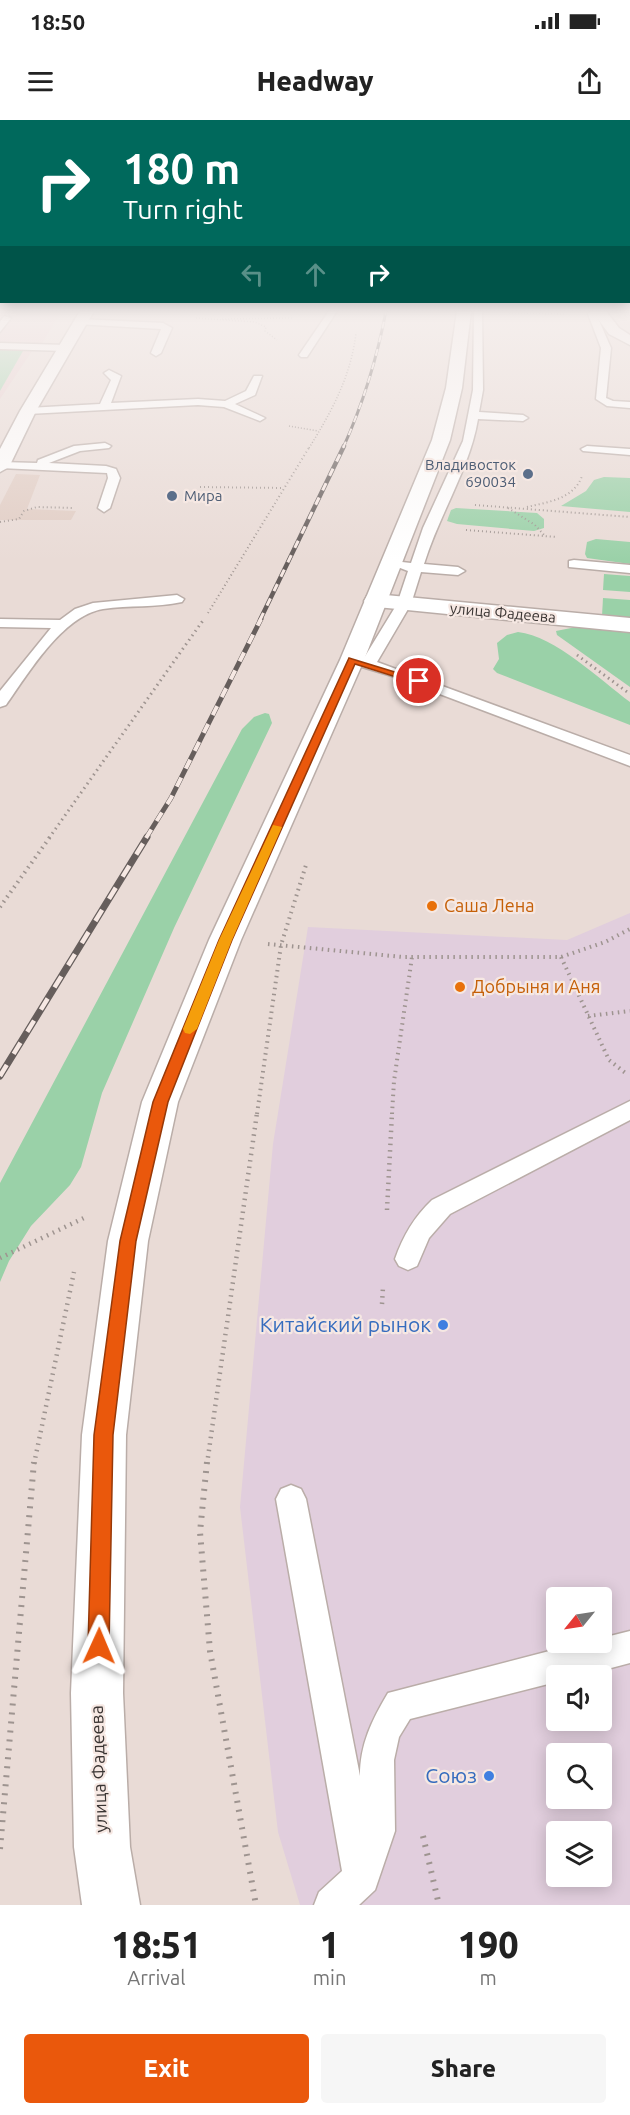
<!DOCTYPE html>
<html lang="en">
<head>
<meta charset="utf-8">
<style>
	body { margin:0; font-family:Ubuntu,sans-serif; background:#f6f6f6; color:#222; height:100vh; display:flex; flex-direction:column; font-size:22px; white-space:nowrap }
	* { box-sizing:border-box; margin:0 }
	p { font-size:20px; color:#767676 }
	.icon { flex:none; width:33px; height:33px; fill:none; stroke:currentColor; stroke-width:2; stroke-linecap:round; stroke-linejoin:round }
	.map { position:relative; height:1785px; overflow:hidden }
	.side { display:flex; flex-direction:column; background:#fff; flex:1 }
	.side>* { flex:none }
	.banner { position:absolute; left:0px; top:0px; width:630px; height:183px; box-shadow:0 3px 15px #0003; background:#00695c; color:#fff; overflow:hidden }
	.needle { width:39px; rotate:240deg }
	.fabs { position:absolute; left:546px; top:1467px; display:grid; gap:12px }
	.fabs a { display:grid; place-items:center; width:66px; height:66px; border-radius:6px; background:#fff; box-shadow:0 3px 15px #0003; font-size:30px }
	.pin { position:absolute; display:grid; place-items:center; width:51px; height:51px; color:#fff; margin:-26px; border:3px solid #fff; border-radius:50%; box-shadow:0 2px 6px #0007 }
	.me { position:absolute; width:66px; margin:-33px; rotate:1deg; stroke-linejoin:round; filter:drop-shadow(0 0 4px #0008) }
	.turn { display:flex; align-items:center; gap:21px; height:126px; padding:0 24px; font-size:27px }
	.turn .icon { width:78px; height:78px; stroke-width:2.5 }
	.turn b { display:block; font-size:42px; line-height:51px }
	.lanes { display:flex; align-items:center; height:57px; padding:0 24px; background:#0003; justify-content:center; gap:30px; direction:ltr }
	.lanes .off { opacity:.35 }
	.eta { display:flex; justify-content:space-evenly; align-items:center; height:102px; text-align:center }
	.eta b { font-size:36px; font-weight:800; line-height:42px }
	.cta { display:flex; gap:12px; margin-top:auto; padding:12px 24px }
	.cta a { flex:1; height:69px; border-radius:6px; background:#ea580c; color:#fff; font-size:24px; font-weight:800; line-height:69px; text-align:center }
	.cta a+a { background:#f6f6f6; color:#222 }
	.status { display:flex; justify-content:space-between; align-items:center; height:42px; padding:0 30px; background:#fff; direction:ltr }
	.status svg { height:16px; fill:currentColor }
	header { display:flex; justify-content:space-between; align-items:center; height:78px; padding:0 24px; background:#fff; font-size:27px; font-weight:800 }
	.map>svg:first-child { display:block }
	.commercial { fill:#e1cedd; fill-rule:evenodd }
	.built { fill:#e1cdc4 }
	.medical { fill:#e8cdce }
	.green { fill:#9ad1a8 }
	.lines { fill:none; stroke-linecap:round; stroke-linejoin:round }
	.service-casing { stroke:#baada8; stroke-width:3 }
	.minor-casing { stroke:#baada8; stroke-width:3 }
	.secondary-casing { stroke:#baada8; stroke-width:3 }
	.primary-casing { stroke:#baada8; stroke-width:3 }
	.path-far5 { stroke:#9e9490; stroke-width:1.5; stroke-dasharray:1 2; stroke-linecap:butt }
	.path-far4 { stroke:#9e9490; stroke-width:2; stroke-dasharray:1 3; stroke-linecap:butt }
	.path-far3 { stroke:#9e9490; stroke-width:3; stroke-dasharray:1.5 4; stroke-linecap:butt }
	.path-far2 { stroke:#9e9490; stroke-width:4; stroke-dasharray:1.5 4.5; stroke-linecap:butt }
	.path-far1 { stroke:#9e9490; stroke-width:4.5; stroke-dasharray:1.5 5; stroke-linecap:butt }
	.path { stroke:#9e9490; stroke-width:6; stroke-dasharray:2 7; stroke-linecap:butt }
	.service { fill:#fff; fill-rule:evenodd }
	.minor { fill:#fff; fill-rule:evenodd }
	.secondary { fill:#fff; fill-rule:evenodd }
	.primary { fill:#fff; fill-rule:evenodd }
	.rail-far3-casing { stroke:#665e5c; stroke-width:3 }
	.rail-far2-casing { stroke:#665e5c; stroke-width:4.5 }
	.rail-far1-casing { stroke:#665e5c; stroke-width:5 }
	.rail-casing { stroke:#665e5c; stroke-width:7 }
	.rail-far3 { stroke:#f6e8e3; stroke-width:2; stroke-dasharray:7; stroke-linecap:butt }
	.rail-far2 { stroke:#f6e8e3; stroke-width:3; stroke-dasharray:8; stroke-linecap:butt }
	.rail-far1 { stroke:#f6e8e3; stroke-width:4; stroke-dasharray:10; stroke-linecap:butt }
	.rail { stroke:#f6e8e3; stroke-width:4.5; stroke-dasharray:13; stroke-linecap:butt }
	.route { fill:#ea580c; stroke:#983908; stroke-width:1.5 }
	.slow { fill:#f59e0b }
	.service-dot { fill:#5c6f8a; stroke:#f6e8e3; stroke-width:2 }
	.food-dot { fill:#e8710a; stroke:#f6e8e3; stroke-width:2 }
	.shop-dot { fill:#3f7fe0; stroke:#f6e8e3; stroke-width:2 }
	.labels { text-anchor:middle; stroke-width:4.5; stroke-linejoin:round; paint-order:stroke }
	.far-service-label { font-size:15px; fill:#4e5e75; stroke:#f6e8e3; text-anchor:end }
	.far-street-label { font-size:15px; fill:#3a3533; stroke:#f6e8e3 }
	.food-label { font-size:18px; fill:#c56008; stroke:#f6e8e3; text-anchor:start }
	.street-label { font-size:18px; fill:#3a3533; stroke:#f6e8e3 }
	.near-shop-label { font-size:21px; fill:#366cbe; stroke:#f6e8e3; text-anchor:end }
</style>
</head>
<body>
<div class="status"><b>18:50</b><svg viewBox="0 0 49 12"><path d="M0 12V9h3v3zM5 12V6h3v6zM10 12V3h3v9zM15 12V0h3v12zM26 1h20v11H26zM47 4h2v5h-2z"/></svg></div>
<header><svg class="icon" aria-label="menu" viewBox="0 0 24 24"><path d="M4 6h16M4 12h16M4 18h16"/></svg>Headway<svg class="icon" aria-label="share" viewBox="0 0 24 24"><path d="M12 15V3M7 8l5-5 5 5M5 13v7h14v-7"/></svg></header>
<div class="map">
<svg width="630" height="1785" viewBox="0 0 630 1785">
	<rect width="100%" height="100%" fill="#e9dbd6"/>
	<!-- commercial -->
	<path class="commercial" d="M630,793V1785H300L278,1712L240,1387L273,1024L308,807L567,820ZM556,1478H602V1522H556ZM556,1556H602V1600H556ZM556,1634H602V1678H556ZM556,1712H602V1756H556Z"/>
	<!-- built -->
	<polygon class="built" points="16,354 40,355 27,389 76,391 71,400 0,400 0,385"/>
	<!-- medical -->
	<polygon class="medical" points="0,191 62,191 41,225 36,225 0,279"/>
	<!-- green -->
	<g class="green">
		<polygon points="0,229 23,231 0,271"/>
		<polygon points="604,357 630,358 630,392 561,386 586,371 594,360"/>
		<polygon points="456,388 537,393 544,399 544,408 534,411 457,404 447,401 451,390"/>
		<polygon points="596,419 630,422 630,444 587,438 585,434 587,422"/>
		<polygon points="604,454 630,456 630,472 603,470"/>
		<polygon points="603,478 630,480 630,499 602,496"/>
		<polygon points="576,507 630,513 630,567 557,515 556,511"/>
		<path d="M518,512C555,516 600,560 630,582V605L497,553L493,549L499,539L497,523L507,515Z"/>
		<polygon points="265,593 269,594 272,603 174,808 102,973 81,1047 70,1065 31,1106 9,1141 0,1162 0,1063 242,609 254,597"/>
	</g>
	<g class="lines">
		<!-- service casing -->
		<g class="service-casing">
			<g id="service">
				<polygon points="329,191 337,191 307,237 301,237 299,235"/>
				<path d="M474,191H482L483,270L479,292L523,295L528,298L523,301L478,299C470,348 439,395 424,444L458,447L465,451L458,455L421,452L411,484L377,542L630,635V646L392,556L352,544L350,541L357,537L364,538L397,484L408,451L395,446L402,442L411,443L423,408L463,321L473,270Z"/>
				<polygon points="592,191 604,193 597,196 611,228 606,278 613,281 630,282 630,288 607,286 596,279 601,228 588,194"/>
				<polygon points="4,196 11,198 0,212 0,202"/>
				<polygon points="80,199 163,203 172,208 161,233 156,236 151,233 161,209 77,204 75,202"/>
				<polygon points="0,223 66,225 71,228 66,231 0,229"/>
				<polygon points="109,250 121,256 111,283 198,279 225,281 246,271 254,256 262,256 255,275 235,284 265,298 260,301 224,287 198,285 28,294 23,291 28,288 100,284 111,260 104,253"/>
				<polygon points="105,323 111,326 109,328 80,331 49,343 106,346 116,349 120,358 110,388 104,392 98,388 108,358 107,353 0,348 1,342 37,343 38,340 74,326"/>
				<polygon points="587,326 630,329 630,335 583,331 581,329"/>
				<polygon points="574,440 630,445 630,453 569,447 569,441"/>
				<path d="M177,475L184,479L182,482C156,488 129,485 103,489C62,496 28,554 6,585L0,587V571L51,508L0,507V499L60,500L75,489L93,483Z"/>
				<path d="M630,981V1000L450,1094L429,1118L417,1146L408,1150L399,1146L395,1139C403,1116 414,1097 432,1080Z"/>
				<path d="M291,1365L301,1369L306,1379L360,1656C360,1624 372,1600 388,1573L584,1522H602V1518L630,1511V1543L581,1556H556V1562L410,1599L399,1617L394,1640L395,1711L375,1770L359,1785H314L319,1772L342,1751L276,1379L281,1369Z"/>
			</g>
		</g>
		<!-- minor casing -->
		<g class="minor-casing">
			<g id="minor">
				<polygon points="592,191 606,191 619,208 630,215 630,225 609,214"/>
				<polygon points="375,474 630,498 630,512 367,486 364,481 367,476"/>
			</g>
		</g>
		<!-- secondary casing -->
		<g class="secondary-casing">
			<polygon id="secondary" points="80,191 94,191 36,291 9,347 0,352 0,329 20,291"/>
		</g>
		<!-- primary casing -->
		<g class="primary-casing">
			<polygon id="primary" points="457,191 471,191 462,268 450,320 364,540 241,820 178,982 148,1121 126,1315 123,1573 130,1727 140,1785 82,1785 74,1727 71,1573 82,1315 108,1121 142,982 209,820 340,540 432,320 446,268"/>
		</g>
		<!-- path-far5 -->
		<g class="path-far5">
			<polyline points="509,193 565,194"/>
			<polyline points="196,198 255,202 266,207 265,211 277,220"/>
			<polyline points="222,199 293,198"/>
			<polyline points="289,306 318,311"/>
			<path d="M309,328C332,291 351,256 356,213"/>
		</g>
		<!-- path-far4 -->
		<g class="path-far4">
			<polyline points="200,367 284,368"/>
			<polyline points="475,385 630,397"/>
			<path d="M527,387C548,382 574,379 582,356"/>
			<polyline points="508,388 535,405 545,416"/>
			<polyline points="0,402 19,399 24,391 37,387 74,388"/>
			<polyline points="466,410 557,417"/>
			<polyline points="208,493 310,326"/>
		</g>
		<!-- path-far3 -->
		<g class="path-far3">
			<polyline points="577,535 630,574"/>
			<polyline points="49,718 204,499"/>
		</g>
		<!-- path-far2 -->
		<g class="path-far2">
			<polyline points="0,787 50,717"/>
			<polyline points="268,824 403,837 561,837 605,822 630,809"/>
			<polyline points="561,837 609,940 628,955"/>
			<polyline points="588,896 630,891"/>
			<polyline points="257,994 281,825 306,745"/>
			<polyline points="392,994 394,961 412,837"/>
		</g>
		<!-- path-far1 -->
		<g class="path-far1">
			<polyline points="387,1090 392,993"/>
			<polyline points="0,1138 86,1097"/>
			<polyline points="382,1184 383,1167"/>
			<polyline points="34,1344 74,1152"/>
			<polyline points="207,1344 257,993"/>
		</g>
		<!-- path -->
		<g class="path">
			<polyline points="207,1342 200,1412 210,1531 256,1785"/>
			<polyline points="423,1716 439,1785"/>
			<polyline points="0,1729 34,1342"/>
		</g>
		<!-- service -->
		<use href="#service" class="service"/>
		<!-- minor -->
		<use href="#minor" class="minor"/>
		<!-- secondary -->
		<use href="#secondary" class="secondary"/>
		<!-- primary -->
		<use href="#primary" class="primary"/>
		<!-- rail-far3 casing -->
		<g class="rail-far3-casing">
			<path id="rail-far3" d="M343,328C363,284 377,238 386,191"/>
		</g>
		<!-- rail-far2 casing -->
		<g class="rail-far2-casing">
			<polyline id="rail-far2" points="260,500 344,326"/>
		</g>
		<!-- rail-far1 casing -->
		<g class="rail-far1-casing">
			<polyline id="rail-far1" points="146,718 171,678 261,499"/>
		</g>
		<!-- rail casing -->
		<g class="rail-casing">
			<polyline id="rail" points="0,956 147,717"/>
		</g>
		<!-- rail-far3 -->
		<use href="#rail-far3" class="rail-far3"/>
		<!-- rail-far2 -->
		<use href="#rail-far2" class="rail-far2"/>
		<!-- rail-far1 -->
		<use href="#rail-far1" class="rail-far1"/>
		<!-- rail -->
		<use href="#rail" class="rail"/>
	</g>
	<!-- sky -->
	<linearGradient id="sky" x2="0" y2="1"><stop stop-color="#78b6e2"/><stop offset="0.43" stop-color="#f5efed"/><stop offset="1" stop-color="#f5efed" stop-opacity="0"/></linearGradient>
	<rect width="630" height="441" fill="url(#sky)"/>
	<!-- route -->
	<polygon class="route" points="349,538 424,561 415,563 355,544 232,820 168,982 136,1121 113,1315 109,1526 106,1533 99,1536 91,1533 88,1526 94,1315 120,1121 153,982 219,820"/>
	<!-- slow -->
	<polygon class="slow" points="273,705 282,707 232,820 197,909 190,914 185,913 183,909 219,820"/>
	<!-- markers -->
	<g class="service-dot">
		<circle cx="528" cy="354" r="6"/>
		<circle cx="172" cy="376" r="6"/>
	</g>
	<g class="food-dot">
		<circle cx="432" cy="786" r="6"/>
		<circle cx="460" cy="867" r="6"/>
	</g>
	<g class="shop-dot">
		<circle cx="443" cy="1205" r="6"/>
		<circle cx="489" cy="1656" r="6"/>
	</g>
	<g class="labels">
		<!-- far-service labels -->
		<g class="far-service-label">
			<text x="516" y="350">Владивосток<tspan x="516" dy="17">690034</tspan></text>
			<text x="184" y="381" text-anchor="start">Мира</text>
		</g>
		<!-- far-street labels -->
		<g class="far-street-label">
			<text transform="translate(503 493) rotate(5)" y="5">улица Фадеева</text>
		</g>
		<!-- food labels -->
		<g class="food-label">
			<text x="444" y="792">Саша Лена</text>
			<text x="472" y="873">Добрыня и Аня</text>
		</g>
		<!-- street labels -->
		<g class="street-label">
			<text transform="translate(99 1649) rotate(-92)" y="6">улица Фадеева</text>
		</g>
		<!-- near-shop labels -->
		<g class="near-shop-label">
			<text x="431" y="1212">Китайский рынок</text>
			<text x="477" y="1663">Союз</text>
		</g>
	</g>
</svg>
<div class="fabs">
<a><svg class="needle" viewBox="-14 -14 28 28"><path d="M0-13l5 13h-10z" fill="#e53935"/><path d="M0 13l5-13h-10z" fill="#767676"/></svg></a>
<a><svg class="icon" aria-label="sound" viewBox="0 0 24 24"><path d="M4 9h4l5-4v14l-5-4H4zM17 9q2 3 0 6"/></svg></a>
<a><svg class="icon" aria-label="search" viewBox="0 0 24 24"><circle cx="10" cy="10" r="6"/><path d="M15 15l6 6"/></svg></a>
<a><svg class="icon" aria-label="layers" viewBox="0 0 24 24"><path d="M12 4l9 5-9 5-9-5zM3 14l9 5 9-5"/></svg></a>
</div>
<div class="pin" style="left:419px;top:561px;background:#d93025"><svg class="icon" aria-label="arrive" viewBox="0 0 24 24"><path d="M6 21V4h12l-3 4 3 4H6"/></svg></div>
<svg class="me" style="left:99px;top:1526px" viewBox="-20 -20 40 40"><path d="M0-17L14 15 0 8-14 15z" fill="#ea580c" stroke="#fff" stroke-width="4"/></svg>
<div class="banner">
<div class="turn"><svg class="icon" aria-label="right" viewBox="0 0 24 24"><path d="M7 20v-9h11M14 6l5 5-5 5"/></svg><div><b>180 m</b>Turn right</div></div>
<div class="lanes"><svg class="icon off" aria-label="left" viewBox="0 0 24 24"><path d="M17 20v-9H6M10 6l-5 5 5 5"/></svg><svg class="icon off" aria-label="ahead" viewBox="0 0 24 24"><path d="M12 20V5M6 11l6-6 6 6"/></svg><svg class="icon" aria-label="right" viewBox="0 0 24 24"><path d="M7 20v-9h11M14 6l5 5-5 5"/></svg></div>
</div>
</div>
<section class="side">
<div class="eta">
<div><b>18:51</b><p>Arrival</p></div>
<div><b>1</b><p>min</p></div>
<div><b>190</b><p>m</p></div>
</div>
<div class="cta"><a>Exit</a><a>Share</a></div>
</section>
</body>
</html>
